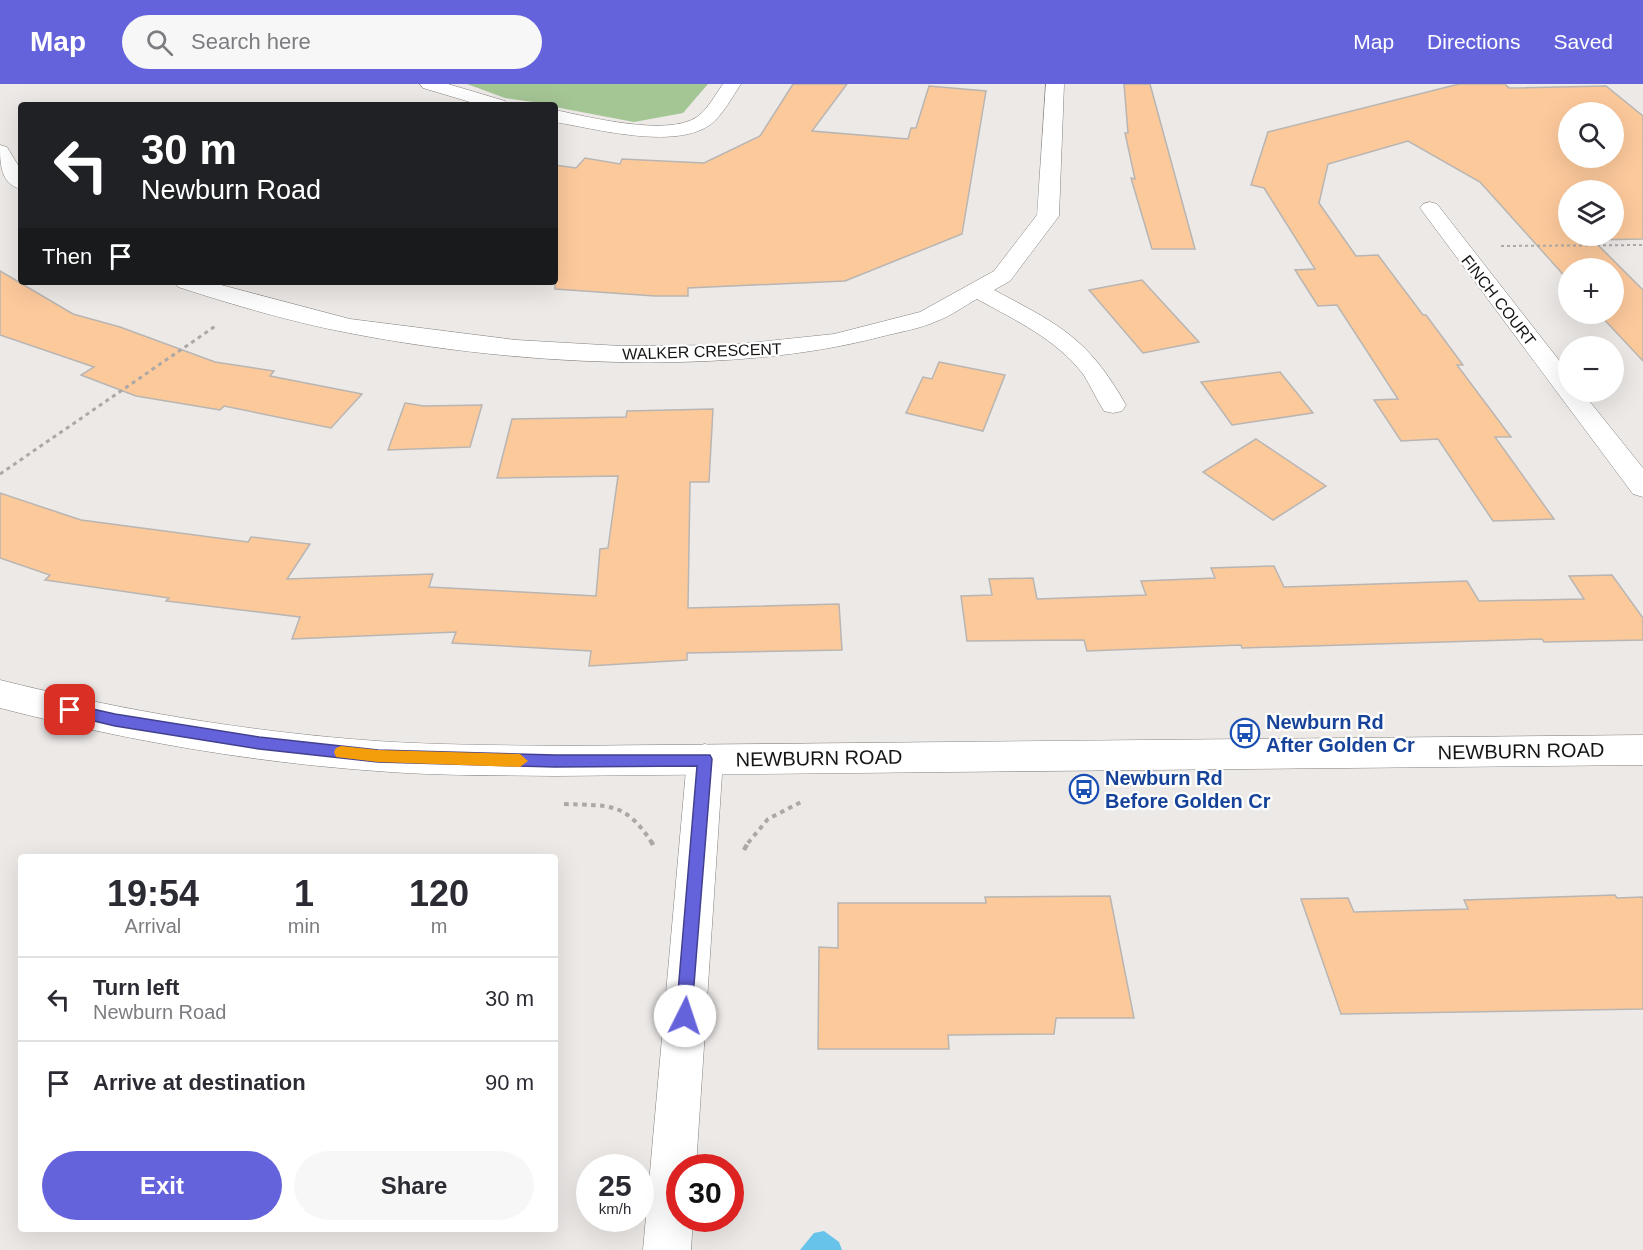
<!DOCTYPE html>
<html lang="en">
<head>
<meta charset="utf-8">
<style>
	body { margin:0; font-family:Arial,sans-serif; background:#f7f7f7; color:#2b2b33; height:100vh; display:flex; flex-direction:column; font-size:22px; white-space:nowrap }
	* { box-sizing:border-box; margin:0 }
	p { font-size:20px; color:#7c7c81 }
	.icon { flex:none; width:33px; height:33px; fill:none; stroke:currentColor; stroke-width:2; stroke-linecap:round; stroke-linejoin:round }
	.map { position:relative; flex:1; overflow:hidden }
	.panel { position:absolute; left:18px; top:770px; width:540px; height:378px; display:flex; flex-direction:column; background:#fff; border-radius:6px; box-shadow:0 6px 24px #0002 }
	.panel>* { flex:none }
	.banner { position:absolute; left:18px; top:18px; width:540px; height:183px; border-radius:6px; box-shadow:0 6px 24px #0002; background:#202124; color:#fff; overflow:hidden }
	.buttons { position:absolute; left:1558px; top:18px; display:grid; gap:12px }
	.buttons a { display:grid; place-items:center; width:66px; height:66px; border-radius:50%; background:#fff; box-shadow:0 6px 24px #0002; font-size:30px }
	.speed { position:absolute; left:576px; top:1070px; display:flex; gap:12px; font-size:30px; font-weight:700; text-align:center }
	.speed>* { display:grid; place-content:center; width:78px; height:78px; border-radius:50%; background:#fff; box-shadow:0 6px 24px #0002; line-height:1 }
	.speed small { font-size:15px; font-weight:400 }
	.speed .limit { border:9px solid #d22; background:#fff; color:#111 }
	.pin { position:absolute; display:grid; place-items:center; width:51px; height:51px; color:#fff; margin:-26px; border-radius:12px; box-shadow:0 3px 9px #0006 }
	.me { position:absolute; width:66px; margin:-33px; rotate:4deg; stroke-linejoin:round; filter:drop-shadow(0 0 4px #0008) }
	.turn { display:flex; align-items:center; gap:21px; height:126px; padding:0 24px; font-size:27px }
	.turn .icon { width:78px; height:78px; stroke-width:2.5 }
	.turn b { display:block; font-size:42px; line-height:51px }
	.then { display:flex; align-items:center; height:57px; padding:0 24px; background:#0003; gap:12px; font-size:22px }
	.eta { display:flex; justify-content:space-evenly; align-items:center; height:102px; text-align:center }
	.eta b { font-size:36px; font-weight:800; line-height:42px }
	.button { display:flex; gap:12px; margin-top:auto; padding:12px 24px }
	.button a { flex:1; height:69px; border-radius:36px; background:#6563dc; color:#fff; font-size:24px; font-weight:800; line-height:69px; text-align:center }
	.button a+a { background:#f7f7f7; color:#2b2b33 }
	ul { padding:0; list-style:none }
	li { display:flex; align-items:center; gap:18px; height:84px; padding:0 24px; border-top:2px solid #e1e1e2 }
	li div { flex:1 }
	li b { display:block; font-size:22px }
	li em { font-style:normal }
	header { display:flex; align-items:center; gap:36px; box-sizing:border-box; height:84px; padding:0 30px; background:#6563dc; color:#fff }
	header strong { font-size:28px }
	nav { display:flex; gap:33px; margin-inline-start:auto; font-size:21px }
	.search { width:420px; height:54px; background:#f7f7f7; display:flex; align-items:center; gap:15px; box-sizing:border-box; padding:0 21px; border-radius:33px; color:#7c7c81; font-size:22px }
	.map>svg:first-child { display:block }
	.green { fill:#a4c594 }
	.water { fill:#67c3ea }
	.building { fill:#fcc99b; stroke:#b8b5b3; stroke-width:1.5; fill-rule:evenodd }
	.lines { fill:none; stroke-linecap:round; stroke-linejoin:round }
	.street-casing { stroke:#83817e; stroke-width:1 }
	.secondary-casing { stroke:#83817e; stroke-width:1 }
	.path-far3 { stroke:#aba8a6; stroke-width:2; stroke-dasharray:3 3; stroke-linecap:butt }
	.path-far2 { stroke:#aba8a6; stroke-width:3; stroke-dasharray:4 4; stroke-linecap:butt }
	.path-far1 { stroke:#aba8a6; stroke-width:4; stroke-dasharray:4.5 4.5; stroke-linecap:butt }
	.path { stroke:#aba8a6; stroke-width:4.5; stroke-dasharray:6 6; stroke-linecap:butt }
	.street { fill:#fff; fill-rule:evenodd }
	.secondary { fill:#fff; fill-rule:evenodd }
	.route { fill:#6563dc; stroke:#42408f; stroke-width:1.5 }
	.slow { fill:#f59e0b }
	.labels { text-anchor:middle; stroke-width:4.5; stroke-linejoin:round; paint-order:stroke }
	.far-street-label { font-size:16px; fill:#161514; stroke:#fff }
	.transit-label { font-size:20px; font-weight:bold; fill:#164399; stroke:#fff; text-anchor:start }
	.street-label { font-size:20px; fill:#161514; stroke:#fff }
</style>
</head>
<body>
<header>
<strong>Map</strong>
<div class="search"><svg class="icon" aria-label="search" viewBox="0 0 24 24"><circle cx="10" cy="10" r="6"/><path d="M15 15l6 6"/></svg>Search here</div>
<nav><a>Map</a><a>Directions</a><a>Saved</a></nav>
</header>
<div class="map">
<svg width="1643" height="1166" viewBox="0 0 1643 1166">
	<rect width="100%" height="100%" fill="#ece9e7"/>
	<!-- green -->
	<polygon class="green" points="467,0 708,0 683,29 634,38 555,23 555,21 505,14"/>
	<!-- water -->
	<polygon class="water" points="824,1147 839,1158 842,1166 800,1166 814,1149"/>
	<!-- building -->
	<g class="building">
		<polygon points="793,0 847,0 812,47 908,55 911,44 916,44 929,2 986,7 962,150 845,197 688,204 688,212 655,212 555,205 555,81 576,84 585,74 620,80 622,75 704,79 760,52"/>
		<polygon points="1124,0 1150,0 1195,165 1152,165 1131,94 1135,95 1125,49 1128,49"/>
		<path d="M1459,0H1505L1509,4L1606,2L1643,32V155L1593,156L1643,206V277L1599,230H1614V184H1569V197L1480,98L1408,57L1328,80L1319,119L1356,172L1378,171L1423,231H1426L1463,281H1457L1511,353H1495L1554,435L1493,437L1438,355L1401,357L1374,316L1398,315L1337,221L1318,222L1295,186L1315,185L1264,104L1251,101L1268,48ZM1569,28H1614V74H1569ZM1569,106H1614V152H1569Z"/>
		<polygon points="0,187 73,230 120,243 215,278 274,287 270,292 362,310 331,344 224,322 220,326 136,312 81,291 94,283 0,251"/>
		<polygon points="1142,196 1199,258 1143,269 1089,206"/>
		<polygon points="939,278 1005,291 983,347 906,329 923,293 932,295"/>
		<polygon points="1280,288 1313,329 1232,341 1201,298"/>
		<polygon points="405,319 424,322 482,321 470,363 388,366"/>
		<polygon points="713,325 709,398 690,398 688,524 839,520 842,566 687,569 687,576 589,582 591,567 452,559 456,548 292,555 300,533 166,517 169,514 45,496 50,491 0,474 0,409 81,436 248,458 251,453 310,460 287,495 433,490 429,503 596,512 600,465 608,464 618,392 497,394 512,335 626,333 627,327"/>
		<polygon points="1256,355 1326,402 1273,436 1203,388"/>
		<polygon points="1274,482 1284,503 1467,497 1479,517 1584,515 1569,492 1612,491 1643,534 1643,556 1544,558 1542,555 1242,564 1241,561 1087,567 1084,556 967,557 961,512 992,511 989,495 1033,494 1037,515 1146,511 1141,497 1215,494 1211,484"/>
		<polygon points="1615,811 1617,814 1643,813 1643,925 1341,930 1301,815 1348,814 1354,828 1468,825 1464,816"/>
		<polygon points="1110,812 1134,934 1056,934 1054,950 948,951 949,965 818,965 819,863 838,864 838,819 986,819 985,813"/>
	</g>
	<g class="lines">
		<!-- street casing -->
		<g class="street-casing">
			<g id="street">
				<polygon points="420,0 448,0 505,17 508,21 480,21 423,4"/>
				<path d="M723,0H741C732,13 723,31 710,41C674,66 596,45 555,38V26C589,33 667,53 697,33C708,25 715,11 723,0Z"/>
				<path d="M1046,0H1064L1059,132L1010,197L994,206C1060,241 1088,254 1126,321L1122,327L1113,329L1104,327C1096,315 1091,302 1083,290C1056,255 1015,236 977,215C964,222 951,232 937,237C920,245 899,248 880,253C722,294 509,280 349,249C291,238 234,221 178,203L175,198H210L350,235L516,256L621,262L730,261L834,250L920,228L994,187L1037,131Z"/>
				<path d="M0,61L7,63L21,86V105C0,100 0,79 0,61Z"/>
				<polygon points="1430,118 1437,120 1569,289 1569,308 1582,308 1643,384 1643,413 1633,410 1423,128 1420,124 1423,120"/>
				<polygon points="705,660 718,664 723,675 696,1083 680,1083 680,1134 693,1134 691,1166 643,1166 687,675 692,664"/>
			</g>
		</g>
		<!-- secondary casing -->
		<g class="secondary-casing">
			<path id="secondary" d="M0,596C124,627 250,648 377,657C436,661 496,661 555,662L1643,651V681L555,692C496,691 436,692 377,687C249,678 124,656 0,624Z"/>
		</g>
		<!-- path-far3 -->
		<polyline class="path-far3" points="1501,162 1643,161"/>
		<!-- path-far2 -->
		<polyline class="path-far2" points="0,390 217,241"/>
		<!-- path-far1 -->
		<g class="path-far1">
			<path d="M564,720C609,722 625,717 652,759"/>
			<polyline points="748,759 768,735 803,717"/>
		</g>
		<!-- path -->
		<g class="path">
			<polyline points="651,757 653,761"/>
			<polyline points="744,766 749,757"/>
		</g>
		<!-- street -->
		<use href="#street" class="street"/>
		<!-- secondary -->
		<use href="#secondary" class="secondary"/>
	</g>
	<!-- route -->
	<polygon class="route" points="70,620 115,630 259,653 378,666 555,671 710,671 712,675 691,938 685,940 679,938 676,932 697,682 555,683 378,678 259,665 115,642 65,630 63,626"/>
	<!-- slow -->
	<polygon class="slow" points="341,662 378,666 520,670 528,677 520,683 378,678 336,673 334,668 336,664"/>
	<!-- icons -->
	<defs>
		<g id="bus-ring" transform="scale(1.5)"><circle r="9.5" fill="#fff" stroke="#1a4fb4" stroke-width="1.5"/><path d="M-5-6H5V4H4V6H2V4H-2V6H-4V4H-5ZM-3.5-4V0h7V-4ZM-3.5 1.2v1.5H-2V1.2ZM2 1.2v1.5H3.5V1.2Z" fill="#1a4fb4"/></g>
	</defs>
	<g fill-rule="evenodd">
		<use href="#bus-ring" x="1245" y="649"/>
		<use href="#bus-ring" x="1084" y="705"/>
	</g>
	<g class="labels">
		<!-- far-street labels -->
		<g class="far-street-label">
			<text transform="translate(1499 216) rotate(52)" y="6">FINCH COURT</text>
			<text transform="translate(702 267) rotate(-2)" y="6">WALKER CRESCENT</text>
		</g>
		<!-- transit labels -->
		<g class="transit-label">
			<text x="1266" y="645">Newburn Rd<tspan x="1266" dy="23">After Golden Cr</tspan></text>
			<text x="1105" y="701">Newburn Rd<tspan x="1105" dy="23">Before Golden Cr</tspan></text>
		</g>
		<!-- street labels -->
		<g class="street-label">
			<text transform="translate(1521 667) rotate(-1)" y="7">NEWBURN ROAD</text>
			<text transform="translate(819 674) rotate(-1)" y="7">NEWBURN ROAD</text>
		</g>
	</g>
</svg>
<div class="buttons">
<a><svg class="icon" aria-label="search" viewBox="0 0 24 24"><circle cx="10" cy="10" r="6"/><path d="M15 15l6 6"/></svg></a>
<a><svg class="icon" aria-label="layers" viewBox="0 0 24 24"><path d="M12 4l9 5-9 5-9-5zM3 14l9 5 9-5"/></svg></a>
<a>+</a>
<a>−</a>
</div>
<div class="speed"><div>25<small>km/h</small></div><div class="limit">30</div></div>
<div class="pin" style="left:70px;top:626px;background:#d93025"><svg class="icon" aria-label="arrive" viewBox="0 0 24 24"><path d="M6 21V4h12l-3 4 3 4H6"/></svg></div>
<svg class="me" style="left:685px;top:932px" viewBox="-20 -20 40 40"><circle r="19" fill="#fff"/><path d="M0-13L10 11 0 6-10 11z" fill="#6563dc"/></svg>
<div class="banner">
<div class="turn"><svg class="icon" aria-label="left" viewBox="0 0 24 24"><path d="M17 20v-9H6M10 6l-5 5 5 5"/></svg><div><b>30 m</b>Newburn Road</div></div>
<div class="then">Then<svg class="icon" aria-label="arrive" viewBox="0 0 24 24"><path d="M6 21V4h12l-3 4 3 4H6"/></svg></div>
</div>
<section class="panel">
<div class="eta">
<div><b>19:54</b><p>Arrival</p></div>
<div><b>1</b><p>min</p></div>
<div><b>120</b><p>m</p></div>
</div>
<ul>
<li><svg class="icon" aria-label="left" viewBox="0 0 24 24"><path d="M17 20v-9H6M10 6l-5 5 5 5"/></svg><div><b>Turn left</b><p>Newburn Road</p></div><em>30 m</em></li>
<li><svg class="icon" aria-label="arrive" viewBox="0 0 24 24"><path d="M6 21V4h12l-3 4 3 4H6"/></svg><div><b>Arrive at destination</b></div><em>90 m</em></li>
</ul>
<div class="button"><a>Exit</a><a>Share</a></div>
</section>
</div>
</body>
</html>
